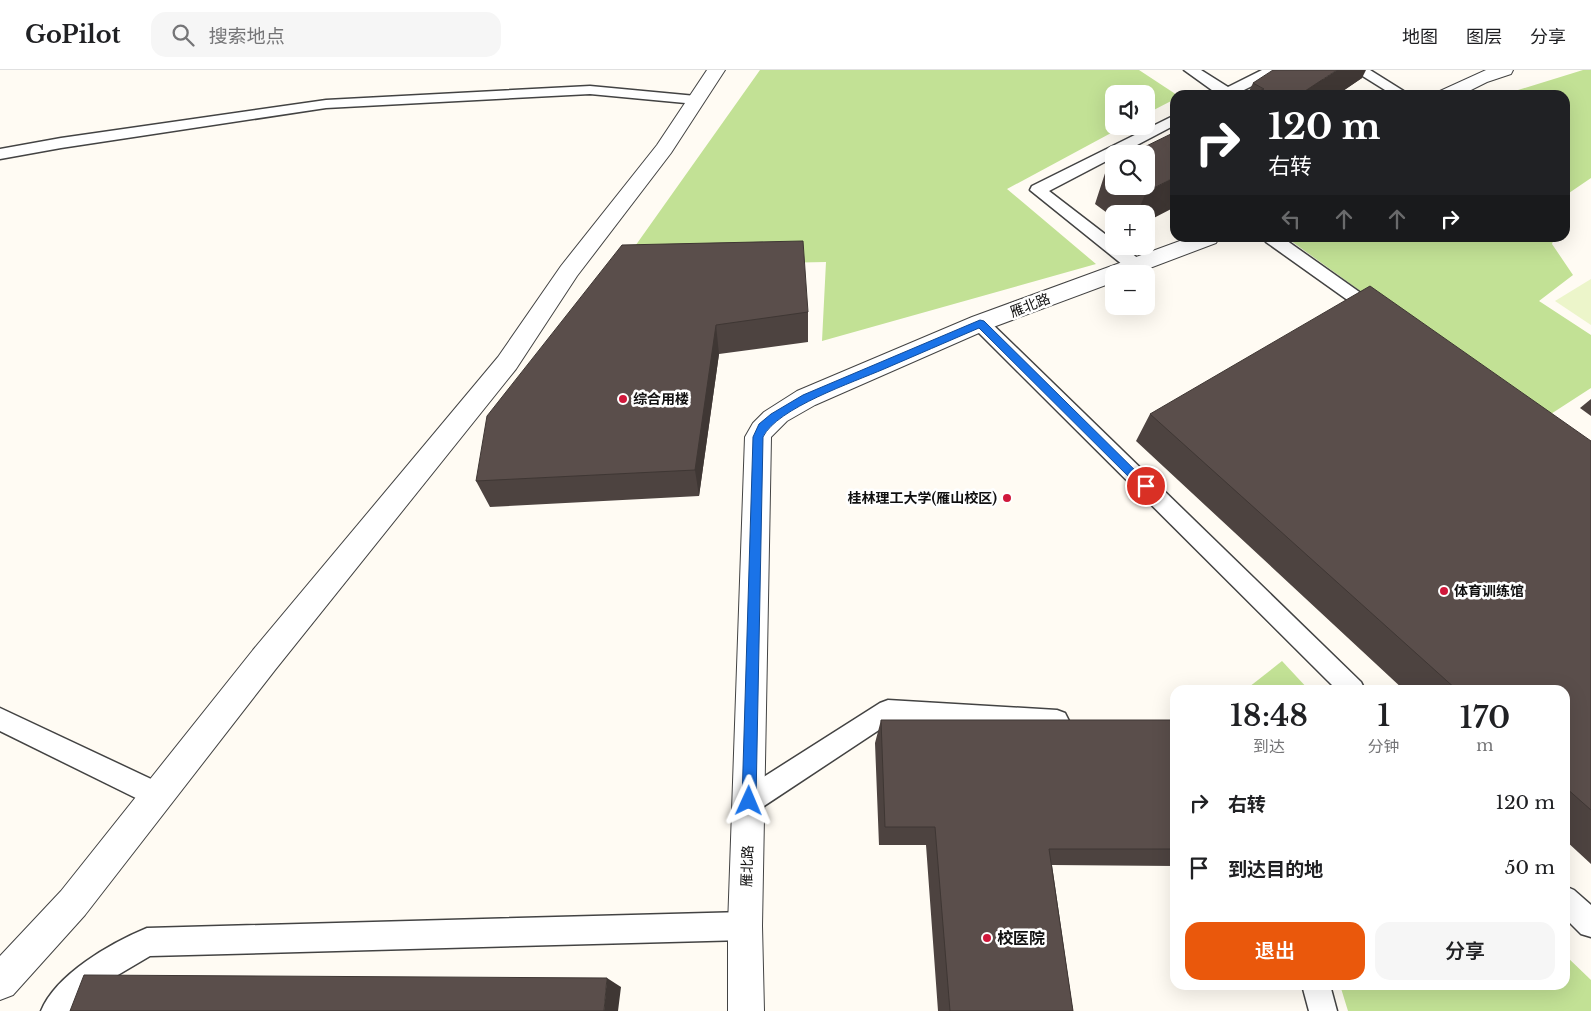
<!DOCTYPE html>
<html lang="zh">
<head>
<meta charset="utf-8">
<style>
	body { margin:0; font-family:"Libre Baskerville","Noto Sans SC",serif; background:#f6f6f6; color:#202124; height:100vh; display:flex; flex-direction:column; font-size:19px; white-space:nowrap }
	* { box-sizing:border-box; margin:0 }
	p { font-size:16px; color:#757577 }
	.icon { flex:none; width:28px; height:28px; fill:none; stroke:currentColor; stroke-width:2; stroke-linecap:round; stroke-linejoin:round }
	.map { position:relative; flex:1; overflow:hidden }
	.details { position:absolute; left:1170px; top:615px; width:400px; height:305px; display:flex; flex-direction:column; background:#fff; border-radius:15px; box-shadow:0 5px 20px #0002 }
	.details>* { flex:none }
	.hud { position:absolute; left:1170px; top:20px; width:400px; height:152px; border-radius:15px; box-shadow:0 5px 20px #0002; background:#202124; color:#fff; overflow:hidden }
	.fabs { position:absolute; left:1105px; top:15px; display:grid; gap:10px }
	.fabs a { display:grid; place-items:center; width:50px; height:50px; border-radius:10px; background:#fff; box-shadow:0 5px 20px #0002; font-size:25px }
	.pin { position:absolute; display:grid; place-items:center; width:42px; height:42px; color:#fff; margin:-21px; border:2px solid #fff; border-radius:50%; box-shadow:0 1px 5px #0007 }
	.me { position:absolute; width:55px; margin:-28px; rotate:1deg; stroke-linejoin:round; filter:drop-shadow(0 0 4px #0008) }
	.turn { display:flex; align-items:center; gap:18px; height:105px; padding:0 15px; font-size:22px }
	.turn .icon { width:65px; height:65px; stroke-width:2.5 }
	.turn b { display:block; font-size:35px; line-height:42px }
	.lanes { display:flex; align-items:center; height:48px; padding:0 15px; background:#0003; justify-content:center; gap:25px; direction:ltr }
	.lanes .off { opacity:.35 }
	.eta { display:flex; justify-content:space-evenly; align-items:center; height:85px; text-align:center }
	.eta b { font-size:30px; font-weight:600; line-height:35px }
	.action { display:flex; gap:10px; margin-top:auto; padding:10px 15px }
	.action a { flex:1; height:58px; border-radius:15px; background:#ea580c; color:#fff; font-size:20px; font-weight:600; line-height:58px; text-align:center }
	.action a+a { background:#f6f6f6; color:#202124 }
	ul { padding:0; list-style:none }
	li { display:flex; align-items:center; gap:15px; height:65px; padding:0 15px }
	li div { flex:1 }
	li b { display:block; font-size:19px }
	li em { font-style:normal }
	header { display:flex; align-items:center; gap:30px; box-sizing:border-box; height:70px; padding:0 25px; background:#fff; border-bottom:1px solid #e0e0e0 }
	header strong { font-size:24px }
	nav { display:flex; gap:28px; margin-inline-start:auto; font-size:18px }
	.search { width:350px; height:45px; background:#f6f6f6; display:flex; align-items:center; gap:12px; box-sizing:border-box; padding:0 18px; border-radius:15px; color:#757577; font-size:19px }
	.map>svg:first-child { display:block }
	.forest { fill:#c2e195 }
	.pitch { fill:#ecf5ca }
	.lines { fill:none; stroke-linecap:round; stroke-linejoin:round }
	.lane-casing { stroke:#434343; stroke-width:3 }
	.street-casing { stroke:#434343; stroke-width:2 }
	.lane { fill:#fff; fill-rule:evenodd }
	.street { fill:#fff; fill-rule:evenodd }
	.wall { fill:#4d4340 }
	.shaded-wall { fill:#3f3734 }
	.building { fill:#5a4e4b; stroke:#3f3734 }
	.route { fill:#1a73e8; stroke:#114b97 }
	.poi-dot { fill:#d0183b; stroke:#fff; stroke-width:2 }
	.labels { text-anchor:middle; stroke-width:5; stroke-linejoin:round; paint-order:stroke }
	.street-label { font-size:14px; fill:#101010; stroke:#fff }
	.poi-label { font-size:14px; font-weight:bold; fill:#101010; stroke:#fff; text-anchor:start }
	.near-poi-label { font-size:16px; font-weight:bold; fill:#101010; stroke:#fff; text-anchor:start }
</style>
</head>
<body>
<header>
<strong>GoPilot</strong>
<div class="search"><svg class="icon" aria-label="search" viewBox="0 0 24 24"><circle cx="10" cy="10" r="6"/><path d="M15 15l6 6"/></svg>搜索地点</div>
<nav><a>地图</a><a>图层</a><a>分享</a></nav>
</header>
<div class="map">
<svg width="1591" height="941" viewBox="0 0 1591 941">
	<rect width="100%" height="100%" fill="#fffbf3"/>
	<!-- forest -->
	<g class="forest">
		<polygon points="760,0 1139,0 1177,25 1175,25 1175,29 1146,44 1146,24 1114,24 1114,56 1124,56 1007,119 1096,194 822,271 826,192 621,196"/>
		<polygon points="1583,0 1591,0 1591,108 1569,123 1565,136 1565,25 1502,25"/>
		<polygon points="1287,168 1554,168 1552,174 1573,205 1539,231 1591,265 1591,318 1540,351"/>
		<polygon points="1282,591 1309,620 1250,620 1249,617"/>
		<polygon points="1565,885 1591,910 1591,941 1348,941 1340,915 1565,915"/>
	</g>
	<!-- pitch -->
	<polygon class="pitch" points="1591,209 1591,255 1555,231"/>
	<g class="lines">
		<!-- lane casing -->
		<g class="lane-casing">
			<g id="lane">
				<polygon points="1184,0 1201,0 1228,17 1262,0 1280,0 1278,3 1234,25 1215,25 1216,23"/>
				<polygon points="1353,0 1370,0 1410,25 1393,25"/>
				<polygon points="590,16 696,26 701,27 703,30 701,33 696,34 590,24 326,38 61,78 0,89 0,79 61,68 326,30"/>
				<path d="M1175,45V55L1120,84H1114V87L1049,121L1114,171V176C1124,176 1137,186 1143,195L1140,199L1134,201L1128,199L1030,120L1032,116Z"/>
				<polygon points="1264,168 1283,168 1382,238 1385,242 1382,246 1376,248 1370,246 1266,172"/>
				<polygon points="980,247 986,248 1361,612 1365,620 1337,620 974,258 971,253 974,248"/>
				<polygon points="888,630 1057,640 1065,643 1069,651 1065,659 1057,662 891,652 758,740 749,744 740,740 736,731 740,722 880,633"/>
				<polygon points="0,638 166,716 170,725 166,734 157,738 148,734 0,661"/>
				<polygon points="1565,816 1574,820 1591,835 1591,867 1581,864 1565,848"/>
				<path d="M745,842L755,846L759,856L755,866L745,870L150,886L106,912L71,941H41C56,904 111,873 147,858Z"/>
				<polygon points="1302,915 1330,915 1337,941 1309,941"/>
			</g>
		</g>
		<!-- street casing -->
		<g class="street-casing">
			<g id="street">
				<polygon points="707,0 725,0 671,83 577,206 516,299 275,600 85,845 13,925 0,930 0,886 61,821 253,580 498,287 561,196 657,75"/>
				<polygon points="1486,0 1513,0 1511,4 1487,12 1461,25 1438,25 1440,21"/>
				<polygon points="1188,168 1219,168 1216,173 1134,204 1114,204 1114,212 988,259 815,335 787,351 771,367 762,856 764,941 728,941 728,856 745,367 753,353 764,342 797,321 972,247"/>
			</g>
		</g>
		<!-- lane -->
		<use href="#lane" class="lane"/>
		<!-- street -->
		<use href="#street" class="street"/>
	</g>
	<!-- wall -->
	<g class="wall">
		<polygon points="1362,8 1337,25 1247,25 1253,13"/>
		<polygon points="1175,62 1146,144 1114,144 1114,148 1095,134 1108,94 1114,92 1114,116 1146,116"/>
		<polygon points="622,175 808,242 808,272 719,284 699,426 490,437 476,411"/>
		<polygon points="1591,329 1591,346 1580,338"/>
		<polygon points="1150,344 1591,371 1591,794 1565,770 1565,620 1404,620 1136,371"/>
		<polygon points="881,650 1175,650 1175,796 1052,795 1073,941 938,941 926,775 879,775 875,673"/>
	</g>
	<!-- shaded-wall -->
	<g class="shaded-wall">
		<polygon points="1337,0 1366,0 1362,8 1337,25 1299,25"/>
		<polygon points="1175,107 1175,137 1146,152 1146,144 1137,144 1146,122"/>
		<polygon points="716,255 719,284 699,426 695,400"/>
		<polygon points="607,908 621,917 618,941 604,941"/>
	</g>
	<!-- building -->
	<g class="building">
		<polygon points="1273,0 1337,0 1299,25 1251,25 1264,19 1253,13"/>
		<polygon points="1175,62 1175,107 1146,122 1138,116 1146,116 1146,84 1130,84"/>
		<polygon points="1114,92 1114,98 1108,94"/>
		<polygon points="803,171 808,242 716,255 695,400 476,411 487,346 622,175"/>
		<polygon points="1370,216 1591,371 1591,740 1565,717 1565,620 1457,620 1150,344"/>
		<polygon points="881,650 1175,650 1175,779 1049,779 1073,941 950,941 935,757 885,757"/>
		<polygon points="84,905 607,908 604,941 70,941"/>
	</g>
	<!-- route -->
	<path class="route" d="M980,250L984,251L1151,416L1150,420H1142L979,258C947,272 916,285 884,299C854,312 777,338 763,367L756,731L754,736L749,738L744,736L742,731L753,367L759,354L771,344L803,325Z"/>
	<!-- markers -->
	<g class="poi-dot">
		<circle cx="623" cy="329" r="5"/>
		<circle cx="1007" cy="428" r="5"/>
		<circle cx="1444" cy="521" r="5"/>
		<circle cx="987" cy="868" r="5"/>
	</g>
	<g class="labels">
		<!-- street labels -->
		<g class="street-label">
			<text transform="translate(1030 235) rotate(-21)" y="5">雁北路</text>
			<text transform="translate(747 796) rotate(-88)" y="5">雁北路</text>
		</g>
		<!-- poi labels -->
		<g class="poi-label">
			<text x="633" y="334">综合用楼</text>
			<text x="997" y="433" text-anchor="end">桂林理工大学(雁山校区)</text>
			<text x="1454" y="526">体育训练馆</text>
		</g>
		<!-- near-poi labels -->
		<g class="near-poi-label">
			<text x="997" y="874">校医院</text>
		</g>
	</g>
</svg>
<div class="fabs">
<a><svg class="icon" aria-label="sound" viewBox="0 0 24 24"><path d="M4 9h4l5-4v14l-5-4H4zM17 9q2 3 0 6"/></svg></a>
<a><svg class="icon" aria-label="search" viewBox="0 0 24 24"><circle cx="10" cy="10" r="6"/><path d="M15 15l6 6"/></svg></a>
<a>+</a>
<a>−</a>
</div>
<div class="pin" style="left:1146px;top:416px;background:#d93025"><svg class="icon" aria-label="arrive" viewBox="0 0 24 24"><path d="M6 21V4h12l-3 4 3 4H6"/></svg></div>
<svg class="me" style="left:749px;top:731px" viewBox="-20 -20 40 40"><path d="M0-17L14 15 0 8-14 15z" fill="#1a73e8" stroke="#fff" stroke-width="4"/></svg>
<div class="hud">
<div class="turn"><svg class="icon" aria-label="right" viewBox="0 0 24 24"><path d="M7 20v-9h11M14 6l5 5-5 5"/></svg><div><b>120 m</b>右转</div></div>
<div class="lanes"><svg class="icon off" aria-label="left" viewBox="0 0 24 24"><path d="M17 20v-9H6M10 6l-5 5 5 5"/></svg><svg class="icon off" aria-label="ahead" viewBox="0 0 24 24"><path d="M12 20V5M6 11l6-6 6 6"/></svg><svg class="icon off" aria-label="ahead" viewBox="0 0 24 24"><path d="M12 20V5M6 11l6-6 6 6"/></svg><svg class="icon" aria-label="right" viewBox="0 0 24 24"><path d="M7 20v-9h11M14 6l5 5-5 5"/></svg></div>
</div>
<section class="details">
<div class="eta">
<div><b>18:48</b><p>到达</p></div>
<div><b>1</b><p>分钟</p></div>
<div><b>170</b><p>m</p></div>
</div>
<ul>
<li><svg class="icon" aria-label="right" viewBox="0 0 24 24"><path d="M7 20v-9h11M14 6l5 5-5 5"/></svg><div><b>右转</b></div><em>120 m</em></li>
<li><svg class="icon" aria-label="arrive" viewBox="0 0 24 24"><path d="M6 21V4h12l-3 4 3 4H6"/></svg><div><b>到达目的地</b></div><em>50 m</em></li>
</ul>
<div class="action"><a>退出</a><a>分享</a></div>
</section>
</div>
</body>
</html>
